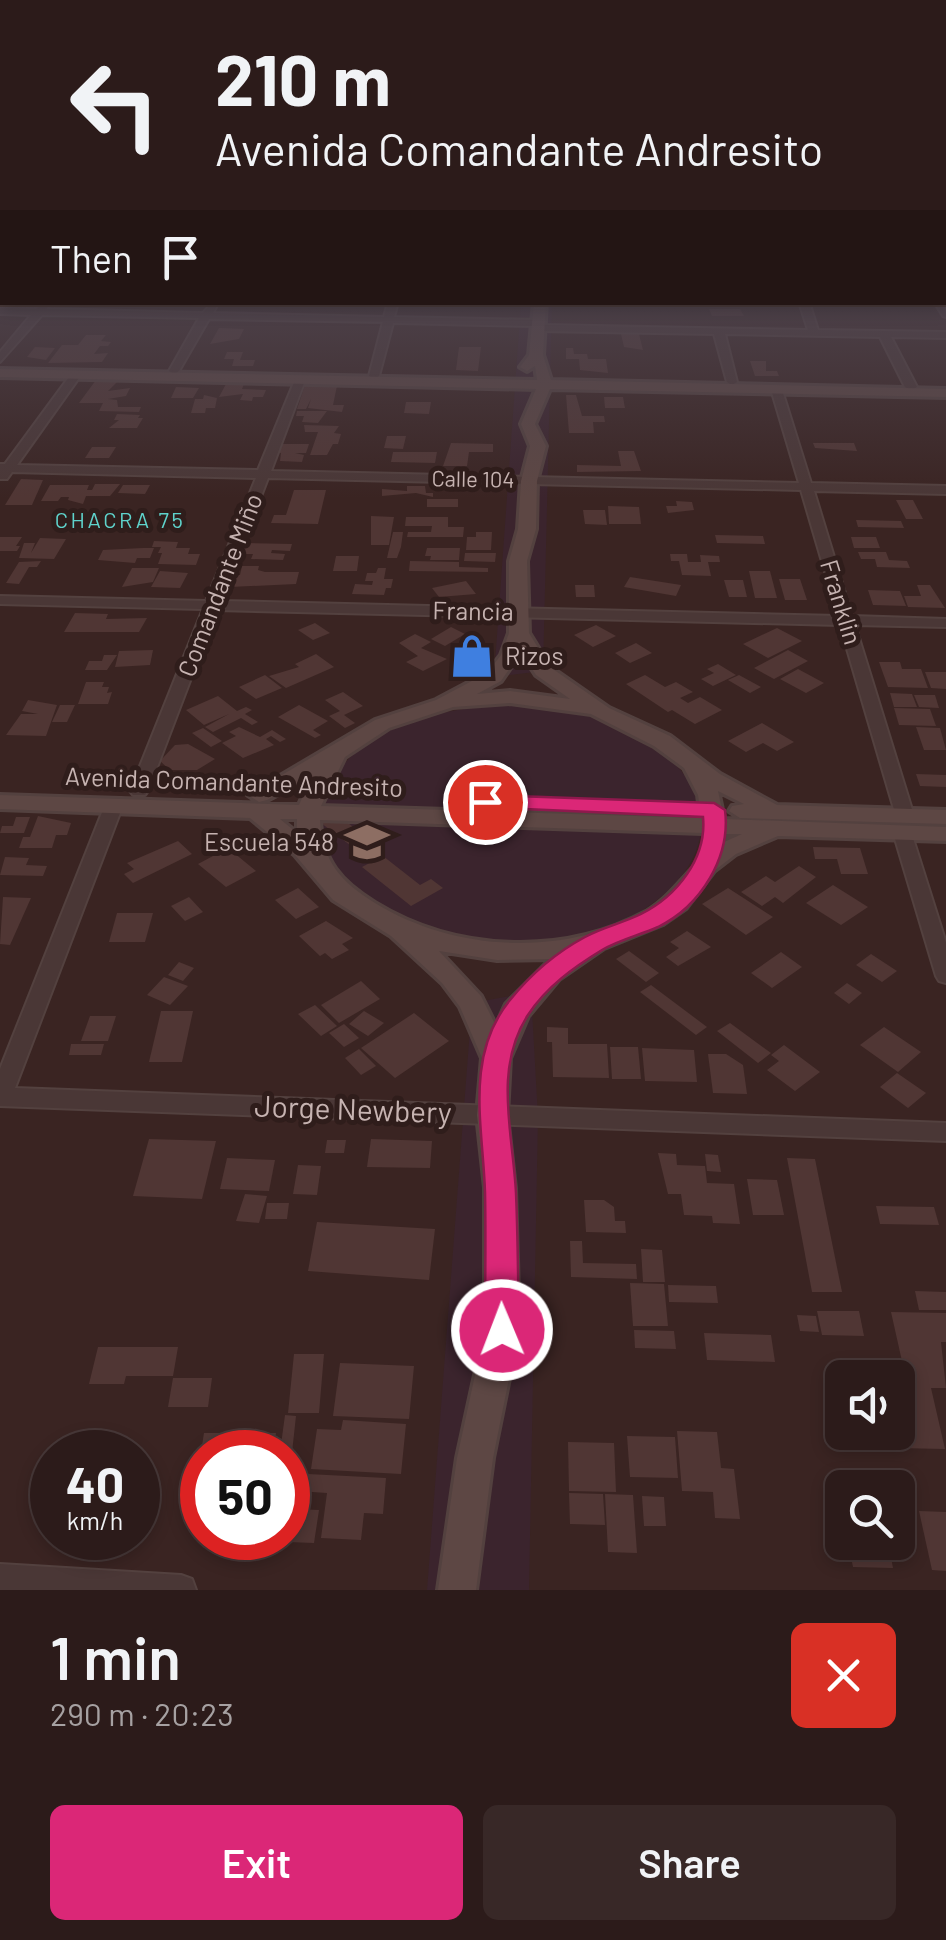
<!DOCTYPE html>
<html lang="en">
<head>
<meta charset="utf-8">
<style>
	body { margin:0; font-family:Barlow,sans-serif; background:#382827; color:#f1f3f6; height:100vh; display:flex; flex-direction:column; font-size:38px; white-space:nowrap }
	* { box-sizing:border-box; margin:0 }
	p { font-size:32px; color:#a6a1a2 }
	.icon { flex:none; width:55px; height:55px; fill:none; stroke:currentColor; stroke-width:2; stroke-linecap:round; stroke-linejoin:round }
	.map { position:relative; height:1590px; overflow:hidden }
	.details { display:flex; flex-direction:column; background:#2c1b1a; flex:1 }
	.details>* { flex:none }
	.top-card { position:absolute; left:0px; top:0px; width:948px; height:305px; box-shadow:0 5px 15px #0003,0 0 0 2px #483939; background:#2c1b1a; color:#f1f3f6; overflow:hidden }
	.buttons { position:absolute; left:825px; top:1360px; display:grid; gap:20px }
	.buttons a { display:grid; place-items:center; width:90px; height:90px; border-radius:15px; background:#2c1b1a; box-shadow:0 5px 15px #0003,0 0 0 2px #483939; font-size:50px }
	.speed { position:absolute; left:30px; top:1430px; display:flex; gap:20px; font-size:50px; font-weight:700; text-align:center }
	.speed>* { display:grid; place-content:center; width:130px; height:130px; border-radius:50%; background:#2c1b1a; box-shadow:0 5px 15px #0003,0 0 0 2px #483939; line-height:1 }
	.speed small { font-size:25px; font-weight:400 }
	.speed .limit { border:15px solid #d22; background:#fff; color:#111 }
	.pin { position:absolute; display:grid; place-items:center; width:85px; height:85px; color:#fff; margin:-42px; border:5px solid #fff; border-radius:50%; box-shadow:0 2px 10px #0007 }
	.me { position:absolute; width:110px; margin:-55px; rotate:359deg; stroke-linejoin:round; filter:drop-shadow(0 0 8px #0008) }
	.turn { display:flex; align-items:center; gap:35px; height:210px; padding:0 50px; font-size:45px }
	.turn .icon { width:130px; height:130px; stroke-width:2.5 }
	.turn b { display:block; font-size:70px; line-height:85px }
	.then { display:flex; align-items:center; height:95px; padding:0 50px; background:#0003; gap:20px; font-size:38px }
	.round { display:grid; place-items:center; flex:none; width:105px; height:105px; border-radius:15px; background:#382827 }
	.headline { display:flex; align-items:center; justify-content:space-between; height:170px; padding:0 50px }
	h1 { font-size:60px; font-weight:600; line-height:75px }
	.primary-button { display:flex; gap:20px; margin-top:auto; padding:20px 50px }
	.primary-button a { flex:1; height:115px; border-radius:15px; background:#db2777; color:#fff; font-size:40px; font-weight:600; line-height:115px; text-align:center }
	.primary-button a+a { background:#382827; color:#f1f3f6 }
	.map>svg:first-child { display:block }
	.green { fill:#3b242d }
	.building { fill:#503634 }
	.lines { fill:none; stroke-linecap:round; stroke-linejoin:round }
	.street-casing { stroke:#53413f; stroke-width:4 }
	.secondary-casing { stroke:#53413f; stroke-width:6 }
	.street { fill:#4a3736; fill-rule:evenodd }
	.secondary { fill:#5d4744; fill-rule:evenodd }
	.route { fill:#db2777; stroke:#8e194d; stroke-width:2.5 }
	.labels { text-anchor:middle; stroke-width:10; stroke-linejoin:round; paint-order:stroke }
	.far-street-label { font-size:22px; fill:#c6b3b1; stroke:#2f1d1b }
	.far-neighbourhood-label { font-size:22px; letter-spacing:2.5px; fill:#5fd3cc; stroke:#2f1d1b }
	.street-label { font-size:25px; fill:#c6b3b1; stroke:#2f1d1b }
	.poi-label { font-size:25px; fill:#c6b3b1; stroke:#2f1d1b; text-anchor:start }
	.near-street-label { font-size:30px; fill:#c6b3b1; stroke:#2f1d1b }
</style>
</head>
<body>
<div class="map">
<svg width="946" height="1590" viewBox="0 0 946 1590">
	<rect width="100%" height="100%" fill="#3a2422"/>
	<!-- green -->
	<g class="green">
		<polygon points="552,302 550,381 946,393 550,384 543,671 494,677 521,303"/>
		<path d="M523,703C558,708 594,712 626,729C728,780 725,868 626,920C582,944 518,946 470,937C433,931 394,921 365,896C347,880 319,855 320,829C324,726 442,707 523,703Z"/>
		<polygon points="531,992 538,1117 529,1590 427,1590 472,1003"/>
	</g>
	<!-- building -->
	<g class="building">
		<polygon points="709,309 740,309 744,316 712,316"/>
		<polygon points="219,328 244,329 239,339 210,344"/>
		<polygon points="621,334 639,334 643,350 624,347"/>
		<polygon points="86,335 106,335 101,341 111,342 108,346 100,346 94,354 108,353 102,362 48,363 62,345 78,345"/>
		<polygon points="35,347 55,348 46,360 27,357"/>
		<polygon points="459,347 481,347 478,371 456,370"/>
		<polygon points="566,348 573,348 574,354 587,354 588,359 606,359 608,373 580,370 579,359 566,359"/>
		<polygon points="227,352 243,352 240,360 255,360 253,366 232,366 234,359 224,359"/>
		<polygon points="750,361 766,361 766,371 777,371 779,376 755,376"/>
		<polygon points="96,380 118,381 108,391 130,388 126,396 108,399 117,400 118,407 141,407 139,412 99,411 103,403 79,403"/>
		<polygon points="226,384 244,384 242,389 266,390 263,397 253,397 252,401 240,400 243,394 219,397"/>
		<polygon points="305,385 337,386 333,405 344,405 342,412 308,408 311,399 306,409 297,409"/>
		<polygon points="176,387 199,388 193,398 171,398"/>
		<polygon points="204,395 217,398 215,408 206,408 205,413 191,413 195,399 203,399"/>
		<polygon points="566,395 576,395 582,416 604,416 605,422 593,422 594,433 569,433"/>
		<polygon points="604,397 623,397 625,408 605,408"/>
		<polygon points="406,402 431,402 429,414 404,413"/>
		<polygon points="297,411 327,411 318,423 302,422 304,416 296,416"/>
		<polygon points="117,414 140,415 138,418 143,418 137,428 109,428 119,420 114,420"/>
		<polygon points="304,425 339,426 334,433 341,434 338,444 333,444 327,455 310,455 318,432 305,432"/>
		<polygon points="387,436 406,436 403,449 384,448"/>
		<polygon points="451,443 493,444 493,452 469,452 467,466 443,466"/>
		<polygon points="813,443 854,443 857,451 815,448"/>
		<polygon points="279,444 309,444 306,453 295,453 304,455 302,462 280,461 281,453 276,453"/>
		<polygon points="92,447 116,447 109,458 85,458"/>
		<polygon points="618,451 634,451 641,471 577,472 577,465 621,466"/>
		<polygon points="393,452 437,452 435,463 391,462"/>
		<polygon points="21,479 43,480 32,505 5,505"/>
		<polygon points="95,484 120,484 110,496 86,496 83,504 68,500 69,497 61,497 58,501 41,501 50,485 89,485 87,490 92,490"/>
		<polygon points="123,485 150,485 145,494 118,493"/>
		<polygon points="407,486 425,486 426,493 433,493 433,497 416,493 382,496 382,489 407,491"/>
		<polygon points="294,490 326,490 318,524 271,523 274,515 286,515"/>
		<rect x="427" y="499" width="31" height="8"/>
		<polygon points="896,500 913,500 923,519 906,519"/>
		<polygon points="676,501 692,502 694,510 668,513 666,506 677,506"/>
		<polygon points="608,506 639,507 641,524 609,524"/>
		<polygon points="583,510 605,510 607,525 585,524"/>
		<polygon points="371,516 394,517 389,545 371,545"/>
		<polygon points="406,517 448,517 448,527 464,527 463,537 407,537 408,532 431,532 432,526 405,526"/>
		<polygon points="856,520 901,521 904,528 858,527"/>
		<polygon points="393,532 403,532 401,547 397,558 387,558"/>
		<polygon points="476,532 492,532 491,550 466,550 467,537 476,537"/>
		<polygon points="715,535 763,536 765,544 717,543"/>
		<polygon points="0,537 22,537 16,546 20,546 17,551 0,551"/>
		<polygon points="851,537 876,537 880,548 854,548"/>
		<polygon points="40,538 66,539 54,559 19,558 24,543 35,543 31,553"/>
		<polygon points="154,541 178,542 176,548 190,548 188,554 200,554 196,565 158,564 162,553 158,553 161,547 152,547"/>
		<polygon points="246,543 292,544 290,551 272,550 271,553 285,554 283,560 251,559 253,554 242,554"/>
		<polygon points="143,548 154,548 150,558 137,558 135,563 98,560 103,550"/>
		<polygon points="427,548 460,548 459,560 430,560 431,556 425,556"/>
		<polygon points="858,552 886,552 889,560 907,561 910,568 877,567 875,559 861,559"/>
		<polygon points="465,553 496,553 495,562 464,561"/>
		<polygon points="670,554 687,554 688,562 701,562 700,555 719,556 720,562 708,562 711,576 682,575 679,561 671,561"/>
		<polygon points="336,556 359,556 357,571 333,571"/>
		<polygon points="41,561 37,567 29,567 19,584 6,583 19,562"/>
		<polygon points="410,561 459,562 459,567 488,568 488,572 409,571"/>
		<polygon points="242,566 259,566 258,570 265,572 299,572 296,584 230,587 234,575 240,575"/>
		<polygon points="132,568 159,568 153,582 122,587"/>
		<polygon points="378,568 386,568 384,579 393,579 391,588 386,588 384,595 352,594 355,584 372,585 373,581 365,581 367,573 376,573"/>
		<polygon points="160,571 188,573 180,588 151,587"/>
		<polygon points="749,571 770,571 777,598 755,598"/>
		<polygon points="630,577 681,585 676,596 624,587"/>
		<polygon points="779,579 800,579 807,600 785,600"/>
		<polygon points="724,580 743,580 747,597 729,597"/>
		<polygon points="466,581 476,594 439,597 432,588"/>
		<polygon points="575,585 594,585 595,597 576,597"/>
		<polygon points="917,585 930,585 945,608 908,607 904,596 921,596"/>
		<polygon points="868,590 900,591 906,606 873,605"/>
		<polygon points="75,613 108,614 106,619 147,618 139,632 64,632"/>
		<polygon points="315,623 330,633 313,640 298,630"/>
		<polygon points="596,625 616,636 593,647 574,635"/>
		<polygon points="451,627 465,634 445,646 431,639"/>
		<polygon points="777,628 802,641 768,658 743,644"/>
		<polygon points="415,634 431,642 421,648 447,659 423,671 406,662 418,656 399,643"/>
		<polygon points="636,643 652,653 630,663 615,653"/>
		<polygon points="153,650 150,665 115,667 119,651"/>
		<polygon points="788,650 808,661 774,679 754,668"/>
		<polygon points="316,654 334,667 286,688 269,676 299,667 295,664"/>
		<polygon points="104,655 117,655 107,670 85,670 89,661 102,661"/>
		<polygon points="879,662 900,662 902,669 921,669 928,688 888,687"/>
		<polygon points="718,664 736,675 713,686 701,679 714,673 707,669"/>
		<polygon points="798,669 824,683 806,693 780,679"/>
		<polygon points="925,672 946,672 946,689 931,688"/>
		<polygon points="265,675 282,688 256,699 239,687"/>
		<polygon points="645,675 665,687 676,682 693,692 680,698 688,703 700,697 722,710 695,724 672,710 668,712 626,684"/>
		<polygon points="739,675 761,687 750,693 728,680"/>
		<polygon points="86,682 104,682 102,687 109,687 107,693 112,692 108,704 78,704"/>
		<polygon points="343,692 363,706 344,715 355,723 345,728 329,716 340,711 325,700"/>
		<polygon points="890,693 912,694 917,707 894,707"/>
		<polygon points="914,695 935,695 939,708 919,707"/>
		<polygon points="218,696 237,711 246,707 252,710 245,714 258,722 252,725 241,718 213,732 205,727 229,714 204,725 186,710"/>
		<polygon points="28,700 57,705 46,736 6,735 21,714 38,714 22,711"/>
		<polygon points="60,705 75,705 67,722 52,722"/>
		<polygon points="299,705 328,721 313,730 321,735 315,738 278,717"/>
		<polygon points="894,708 930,709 936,726 899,725"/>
		<polygon points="762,723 794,742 777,751 763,743 746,752 728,741"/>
		<polygon points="239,727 260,737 272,730 286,739 280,742 271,736 266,739 274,745 243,758 222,743 236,736 229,732"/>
		<polygon points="916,727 940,728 946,750 924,750"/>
		<polygon points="203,728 222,741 211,747 192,733"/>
		<polygon points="188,744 215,759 197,770 170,770 160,761 175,745"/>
		<polygon points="916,774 946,775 946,787 920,786"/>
		<polygon points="38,816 71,823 67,835 56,835 52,848 19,848 23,837 30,837"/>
		<polygon points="16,817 30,817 24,833 0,833 2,826 13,826"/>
		<polygon points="321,823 348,823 378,846 363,855"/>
		<polygon points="178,841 192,854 133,883 124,874 134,869 127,863"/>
		<polygon points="813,847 860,848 868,874 841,874 837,859 815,859"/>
		<polygon points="228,848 256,871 226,887 198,864"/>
		<polygon points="383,856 420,885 431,879 443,888 411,906 362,867"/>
		<polygon points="5,857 29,858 26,865 47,866 43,876 0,875"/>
		<polygon points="799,866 816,877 783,903 775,897 762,906 741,892 766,876 775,882"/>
		<polygon points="833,885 868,907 841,925 806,903"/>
		<polygon points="298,888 319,907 296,919 275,900"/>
		<polygon points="728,888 773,917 746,935 702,904"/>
		<polygon points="3,897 31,898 10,945 0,944"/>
		<polygon points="189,897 203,912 185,921 171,906"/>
		<polygon points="117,913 153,913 145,942 109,942"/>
		<polygon points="326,921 353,938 342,944 349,950 332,959 325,953 320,956 299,936"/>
		<polygon points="687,931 711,947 678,966 666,957 679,948 670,942"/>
		<polygon points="629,951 659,973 646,982 616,959"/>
		<polygon points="781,952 802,967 772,988 751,973"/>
		<polygon points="871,954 897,971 882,982 856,965"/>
		<polygon points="179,962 194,968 183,981 168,975"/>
		<polygon points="164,977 188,986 170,1005 147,995"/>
		<polygon points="361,981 380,999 339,1023 321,1005"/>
		<polygon points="847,983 862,993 849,1004 834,993"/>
		<polygon points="651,985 707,1027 696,1035 640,992"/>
		<polygon points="315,1005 337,1026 321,1036 298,1014"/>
		<polygon points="161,1011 193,1011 182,1062 149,1062"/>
		<polygon points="364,1011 384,1023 368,1036 349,1024"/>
		<polygon points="414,1013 449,1041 395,1078 361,1048"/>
		<polygon points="90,1016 116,1016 108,1041 81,1041"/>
		<polygon points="730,1023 771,1053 758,1063 717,1031"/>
		<polygon points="344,1024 359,1038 344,1047 329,1033"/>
		<polygon points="547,1027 568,1028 568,1044 607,1044 609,1078 553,1077 552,1042 547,1042"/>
		<polygon points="884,1027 921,1052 898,1072 860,1045"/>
		<polygon points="71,1044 104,1044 101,1055 69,1055"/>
		<polygon points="784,1045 820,1072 795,1091 767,1070 779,1061 771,1055"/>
		<polygon points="610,1047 638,1047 641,1079 612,1079"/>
		<polygon points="642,1048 694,1050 697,1082 645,1081"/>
		<polygon points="359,1049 376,1066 361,1075 345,1058"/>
		<polygon points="708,1054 726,1054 743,1065 747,1094 713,1093"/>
		<polygon points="897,1073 926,1093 908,1108 880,1087"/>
		<polygon points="149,1139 216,1141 202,1199 133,1196"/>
		<polygon points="371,1139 432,1141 430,1168 367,1167"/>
		<polygon points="327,1140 346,1140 344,1153 325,1153"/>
		<polygon points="658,1153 676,1154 677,1165 705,1166 707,1183 734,1184 740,1224 713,1223 712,1216 684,1215 681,1194 668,1194"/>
		<polygon points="705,1154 718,1155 721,1172 707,1171"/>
		<polygon points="227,1158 275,1160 269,1191 220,1189"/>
		<polygon points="787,1158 815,1159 842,1292 812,1292"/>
		<polygon points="298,1165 321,1166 317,1195 293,1194"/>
		<polygon points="747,1179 777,1180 784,1215 753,1215"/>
		<polygon points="245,1194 267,1196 259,1223 236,1221"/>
		<polygon points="584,1200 604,1200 614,1207 615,1221 625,1221 626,1233 586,1232"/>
		<polygon points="267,1203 289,1203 287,1219 265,1219"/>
		<polygon points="876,1206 934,1207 939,1225 880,1224"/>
		<polygon points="317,1222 435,1229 429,1280 308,1271"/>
		<polygon points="570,1241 582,1241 583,1263 636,1264 637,1279 571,1277"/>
		<polygon points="641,1249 662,1250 665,1282 643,1282"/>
		<polygon points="630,1283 664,1284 668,1326 633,1326"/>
		<polygon points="668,1285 716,1286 718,1303 669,1302"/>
		<polygon points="915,1291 946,1292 946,1310 919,1310"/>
		<polygon points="817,1311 859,1311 864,1336 822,1335"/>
		<polygon points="891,1312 946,1313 946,1342 941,1342 946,1388 931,1388 945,1449 898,1448 894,1432 898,1432 898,1388 908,1388"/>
		<polygon points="797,1315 816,1316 819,1332 800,1331"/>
		<polygon points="634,1330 674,1331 676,1349 635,1348"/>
		<polygon points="704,1333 771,1335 775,1362 707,1360"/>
		<polygon points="98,1347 178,1347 173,1376 126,1376 124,1384 89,1384"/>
		<polygon points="294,1354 324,1354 319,1413 288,1413"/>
		<polygon points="340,1363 414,1366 409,1419 333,1416"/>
		<polygon points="173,1378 212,1378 208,1407 168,1407"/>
		<polygon points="285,1415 296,1416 290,1471 288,1452 280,1452"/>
		<polygon points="343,1420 406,1424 401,1474 311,1469 317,1429 341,1430"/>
		<polygon points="677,1431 717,1432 721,1468 734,1469 740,1519 715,1518 713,1492 682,1491"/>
		<polygon points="204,1433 276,1433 273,1452 201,1452"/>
		<polygon points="627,1436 675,1437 678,1478 630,1477"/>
		<polygon points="568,1442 614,1443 616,1492 569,1491"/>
		<polygon points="288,1473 386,1478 383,1514 364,1513 361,1540 321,1538 327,1493 298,1491 296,1509 319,1510 314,1543 262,1541 262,1538 288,1538"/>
		<polygon points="569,1493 603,1494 605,1525 570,1524"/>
		<polygon points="605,1494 633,1495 637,1553 608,1552"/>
		<polygon points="642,1496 664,1497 666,1526 644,1526"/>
		<polygon points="919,1511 946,1512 946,1571 932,1570"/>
		<polygon points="848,1542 888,1542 893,1568 853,1567"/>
	</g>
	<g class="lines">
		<!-- street casing -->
		<g class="street-casing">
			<g id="street">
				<polygon points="388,302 398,302 394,317 539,320 543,321 543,325 808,330 799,302 809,302 818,330 946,332 946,338 891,337 917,387 911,390 905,387 880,337 725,334 737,382 732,385 727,382 714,334 539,331 535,330 535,326 393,323 379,376 374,379 369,376 383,322 209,319 179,371 174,374 169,371 199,318 42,315 0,362 0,352 31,315 0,314 0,308 36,309 43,304 48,307 46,309 203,313 211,304 216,307 213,313 384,317"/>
				<polygon points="934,302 944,302 946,317 943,316"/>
				<path d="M76,372L81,375L17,465L258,470L295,380L300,377L305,380L271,471L799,483L771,389L781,387L811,483L946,486V494L814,491L852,616L946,619V627L855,625L914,816L905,822L896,816L840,625L217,610L148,791L145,795H133L130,791L203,609L0,604V596L206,601L256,478L12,472L7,479H0V464H5L72,373ZM268,478L801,490L838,616L221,601Z"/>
				<polygon points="114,800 123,805 15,1088 946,1123 946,1141 0,1106 0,1069 105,805"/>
				<polygon points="902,826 911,832 946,943 946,983 939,981 936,976 893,832"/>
				<polygon points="0,1564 181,1575 192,1579 196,1590 0,1590"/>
			</g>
		</g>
		<!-- secondary casing -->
		<g class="secondary-casing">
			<path id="secondary" d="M534,302H546L543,355L551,380L946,389V397L550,389L535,424L546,446L537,481L536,529L527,561L529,633L550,667L609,708L670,736L720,774L777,805L946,810V824L740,818L729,811L732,806L744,804L718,791L724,819L946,827V841L778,836L736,854L714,871L686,908L663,924L604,948L559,979L528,1016L510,1058L507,1115L515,1188L519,1329L493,1458L476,1590H438L457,1458L485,1329V1188L477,1115L482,1058L460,1007L442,983L391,936L333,900L295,855L250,818L0,809V795L299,805L311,777L267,800L259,802L248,795L375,720L436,700L487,673L501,655L509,633V561L518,529L521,481L530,446L521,424L536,389L0,377V369L537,380L535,366L527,371L520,367L529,355ZM521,652L536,675L570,699L510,691L477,694L501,681ZM510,703L591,714L654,746L684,768L698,795L701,818L321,806L345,757L389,728L453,707ZM280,819H297V833ZM320,820L703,833L707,843L718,845C691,864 675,895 646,912C562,957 455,952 375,903C341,882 322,861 320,820ZM726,834H742L724,842ZM439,951L497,960L551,959L506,1004L496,1026L481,996Z"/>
		</g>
		<!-- street -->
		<use href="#street" class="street"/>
		<!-- secondary -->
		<use href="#secondary" class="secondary"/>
	</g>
	<!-- sky -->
	<linearGradient id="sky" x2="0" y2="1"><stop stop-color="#201413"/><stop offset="0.55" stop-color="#4f454f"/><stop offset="1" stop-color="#4f454f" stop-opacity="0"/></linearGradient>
	<rect width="946" height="498" fill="url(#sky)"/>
	<!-- route -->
	<path class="route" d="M485,795L714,803L725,810C731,857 701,906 658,927C640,935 619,940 602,950C574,967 546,987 528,1015C493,1069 513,1133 516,1193C518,1238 518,1284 519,1330L514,1340L502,1345L490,1340L485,1330C485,1284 486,1238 485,1192C483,1127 464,1056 510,1000C531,974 555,953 585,937C603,927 623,923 641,914C677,896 707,858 703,817L477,807L474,802Z"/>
	<!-- icons -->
	<defs>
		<g id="shop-bare" transform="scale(3.45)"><path d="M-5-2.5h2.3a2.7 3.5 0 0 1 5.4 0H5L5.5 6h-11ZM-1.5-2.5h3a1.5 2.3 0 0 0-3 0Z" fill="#3f7fe0" stroke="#2f1d1b" stroke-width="2.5" paint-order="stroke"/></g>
		<g id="school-bare" transform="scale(3.45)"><path d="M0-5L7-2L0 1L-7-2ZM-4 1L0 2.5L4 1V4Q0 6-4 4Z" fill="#8d6e63" stroke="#2f1d1b" stroke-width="2.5" paint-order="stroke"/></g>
	</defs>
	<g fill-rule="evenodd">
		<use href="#shop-bare" x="472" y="656"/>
		<use href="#school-bare" x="367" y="842"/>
	</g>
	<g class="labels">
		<!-- far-street labels -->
		<g class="far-street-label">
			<text transform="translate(473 479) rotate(1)" y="8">Calle 104</text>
		</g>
		<!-- far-neighbourhood labels -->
		<g class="far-neighbourhood-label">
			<text x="120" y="528">CHACRA 75</text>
		</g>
		<!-- street labels -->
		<g class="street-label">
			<text transform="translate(220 585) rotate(-69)" y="9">Comandante Miño</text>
			<text transform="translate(841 602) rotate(73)" y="9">Franklin</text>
			<text transform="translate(473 611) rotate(1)" y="9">Francia</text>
			<text transform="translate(234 782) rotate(2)" y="9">Avenida Comandante Andresito</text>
		</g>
		<!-- poi labels -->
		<g class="poi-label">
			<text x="505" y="665">Rizos</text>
			<text x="334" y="851" text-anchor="end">Escuela 548</text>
		</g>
		<!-- near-street labels -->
		<g class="near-street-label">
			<text transform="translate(353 1110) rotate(2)" y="10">Jorge Newbery</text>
		</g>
	</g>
</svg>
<div class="buttons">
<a><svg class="icon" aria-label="sound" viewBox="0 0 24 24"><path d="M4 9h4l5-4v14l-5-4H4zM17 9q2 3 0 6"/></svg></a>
<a><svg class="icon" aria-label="search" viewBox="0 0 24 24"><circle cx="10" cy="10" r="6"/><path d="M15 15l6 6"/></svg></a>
</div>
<div class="speed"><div>40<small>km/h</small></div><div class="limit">50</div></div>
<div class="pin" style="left:485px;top:802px;background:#d93025"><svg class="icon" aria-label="arrive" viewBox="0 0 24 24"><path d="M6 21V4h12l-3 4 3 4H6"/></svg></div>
<svg class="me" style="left:502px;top:1330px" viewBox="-20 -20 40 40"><circle r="17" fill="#db2777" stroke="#fff" stroke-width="3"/><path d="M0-11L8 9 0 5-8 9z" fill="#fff"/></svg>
<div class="top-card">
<div class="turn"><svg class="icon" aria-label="left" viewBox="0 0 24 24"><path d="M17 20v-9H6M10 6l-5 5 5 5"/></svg><div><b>210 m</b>Avenida Comandante Andresito</div></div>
<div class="then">Then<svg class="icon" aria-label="arrive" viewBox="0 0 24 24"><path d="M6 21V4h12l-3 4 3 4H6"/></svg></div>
</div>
</div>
<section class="details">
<div class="headline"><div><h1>1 min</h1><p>290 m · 20:23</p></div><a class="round" style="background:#d93025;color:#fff"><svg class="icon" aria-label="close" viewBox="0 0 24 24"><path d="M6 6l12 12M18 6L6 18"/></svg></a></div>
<div class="primary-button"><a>Exit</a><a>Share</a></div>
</section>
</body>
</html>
